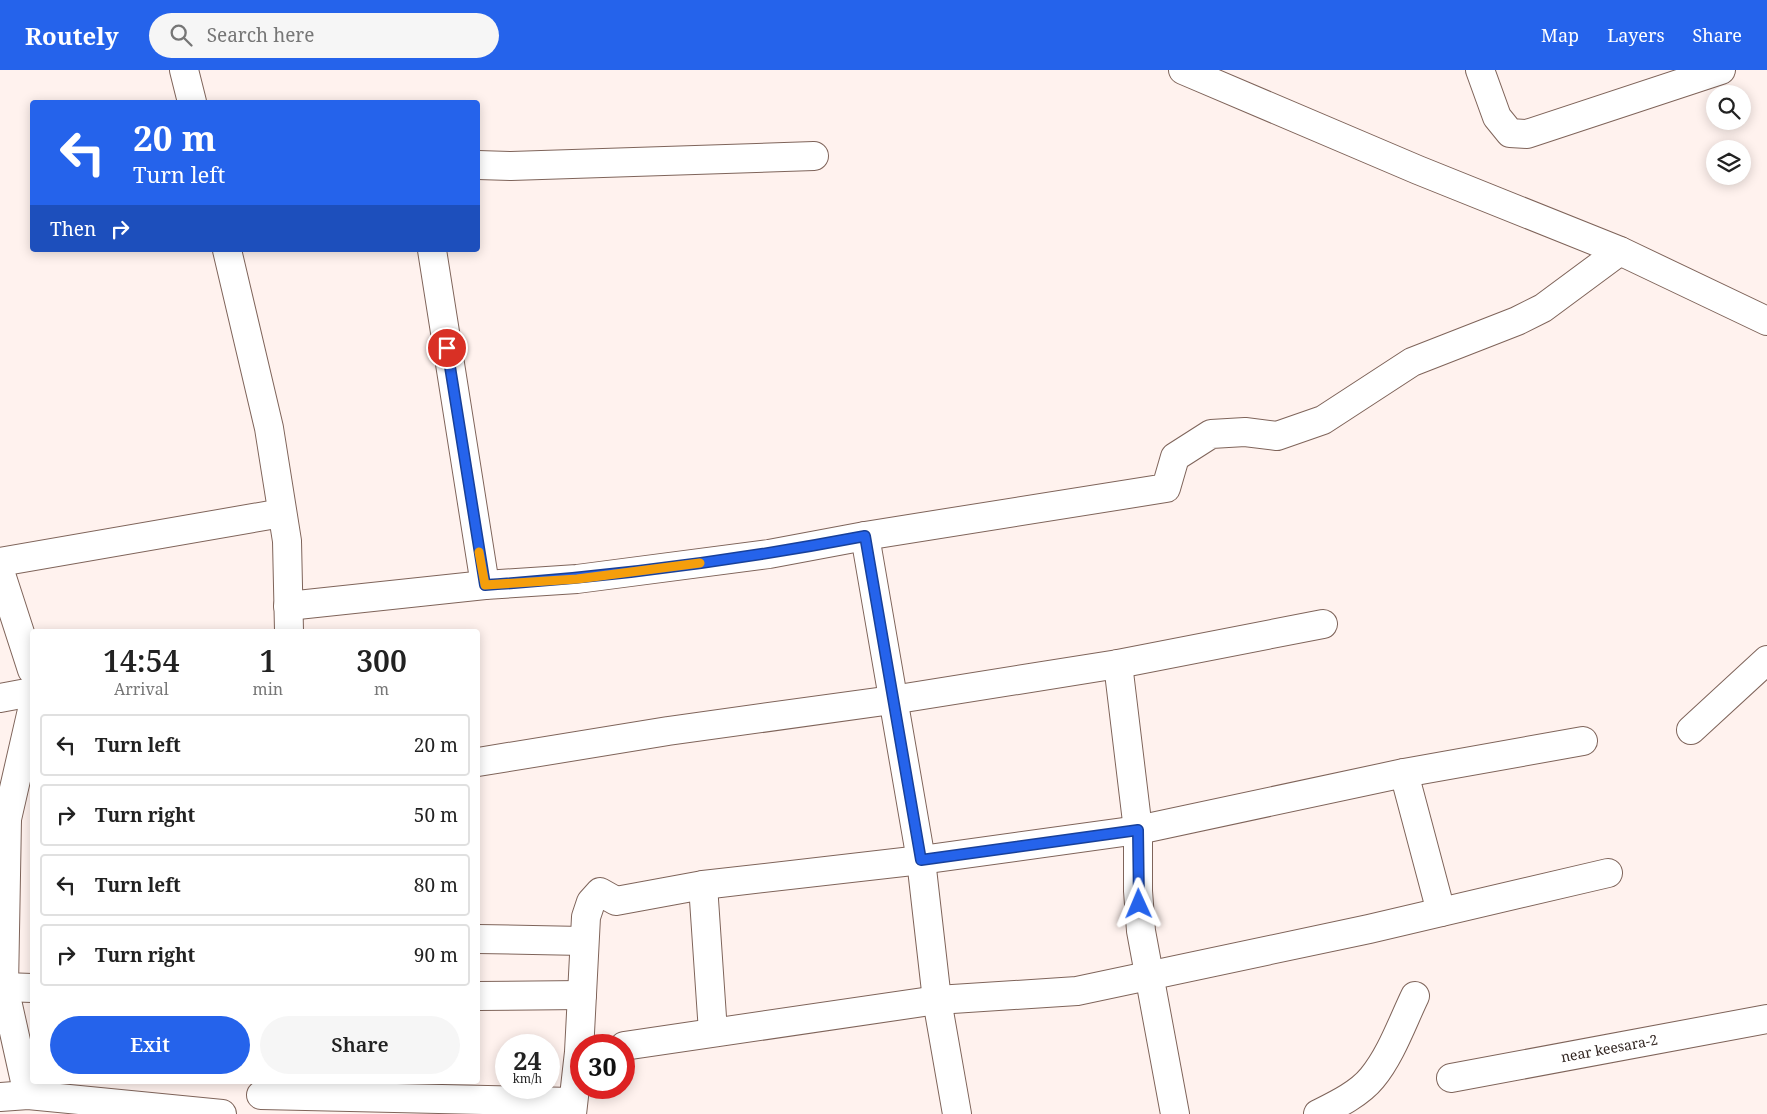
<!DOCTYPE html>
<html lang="en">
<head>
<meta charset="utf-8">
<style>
	body { margin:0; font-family:"Noto Serif",serif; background:#f6f6f6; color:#222; height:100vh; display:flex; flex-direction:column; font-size:19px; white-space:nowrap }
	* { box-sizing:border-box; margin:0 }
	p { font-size:16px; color:#767676 }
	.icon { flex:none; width:28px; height:28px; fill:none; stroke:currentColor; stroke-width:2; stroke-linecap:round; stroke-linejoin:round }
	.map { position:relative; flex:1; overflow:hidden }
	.panel { position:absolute; left:30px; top:559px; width:450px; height:455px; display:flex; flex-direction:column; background:#fff; border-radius:5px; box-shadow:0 2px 12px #0003 }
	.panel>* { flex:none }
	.guide { position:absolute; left:30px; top:30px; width:450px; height:152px; border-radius:5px; box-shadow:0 2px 12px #0003; background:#2563eb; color:#fff; overflow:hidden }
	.buttons { position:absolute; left:1706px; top:15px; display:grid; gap:10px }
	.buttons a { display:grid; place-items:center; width:45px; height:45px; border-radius:50%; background:#fff; box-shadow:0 2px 12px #0003; font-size:25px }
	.speed { position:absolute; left:495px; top:964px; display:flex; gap:10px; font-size:25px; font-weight:700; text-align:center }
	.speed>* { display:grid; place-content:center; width:65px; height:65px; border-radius:50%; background:#fff; box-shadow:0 2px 12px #0003; line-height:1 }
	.speed small { font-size:12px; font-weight:400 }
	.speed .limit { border:8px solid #d22; background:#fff; color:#111 }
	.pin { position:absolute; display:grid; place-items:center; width:42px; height:42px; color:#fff; margin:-21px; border:2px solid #fff; border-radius:50%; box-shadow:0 1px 5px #0007 }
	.me { position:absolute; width:55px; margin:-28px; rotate:359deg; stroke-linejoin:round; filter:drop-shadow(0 0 4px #0008) }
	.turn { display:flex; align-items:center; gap:18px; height:105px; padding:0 20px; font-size:22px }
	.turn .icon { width:65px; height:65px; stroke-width:2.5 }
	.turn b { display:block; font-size:35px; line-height:42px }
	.then { display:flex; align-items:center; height:48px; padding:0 20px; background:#0003; gap:10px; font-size:19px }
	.eta { display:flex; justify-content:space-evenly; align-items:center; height:85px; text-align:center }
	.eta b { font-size:30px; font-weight:600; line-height:35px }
	.primary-button { display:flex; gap:10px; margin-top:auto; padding:10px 20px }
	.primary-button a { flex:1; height:58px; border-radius:30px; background:#2563eb; color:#fff; font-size:20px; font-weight:600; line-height:58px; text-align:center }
	.primary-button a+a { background:#f6f6f6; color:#222 }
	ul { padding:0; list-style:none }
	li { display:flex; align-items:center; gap:15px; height:62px; margin:0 10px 8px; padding:0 10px; border:2px solid #e0e0e0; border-radius:5px }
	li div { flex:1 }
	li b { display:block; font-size:19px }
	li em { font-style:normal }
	header { display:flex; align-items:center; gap:30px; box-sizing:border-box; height:70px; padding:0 25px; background:#2563eb; color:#fff }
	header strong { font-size:24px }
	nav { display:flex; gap:28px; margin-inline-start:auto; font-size:18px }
	.search { width:350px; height:45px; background:#f6f6f6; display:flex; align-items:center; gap:12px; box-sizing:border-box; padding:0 18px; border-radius:28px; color:#767676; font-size:19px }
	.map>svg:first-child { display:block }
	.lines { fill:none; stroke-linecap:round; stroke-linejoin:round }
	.minor-casing { stroke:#7f645a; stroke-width:30 }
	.minor { stroke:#fff; stroke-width:28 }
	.route-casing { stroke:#184099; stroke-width:12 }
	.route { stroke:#2563eb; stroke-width:9 }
	.slow { stroke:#f59e0b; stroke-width:9 }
	.labels { text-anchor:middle; stroke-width:5; stroke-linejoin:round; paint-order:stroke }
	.street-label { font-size:14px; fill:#322622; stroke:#fff }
</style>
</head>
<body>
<header>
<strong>Routely</strong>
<div class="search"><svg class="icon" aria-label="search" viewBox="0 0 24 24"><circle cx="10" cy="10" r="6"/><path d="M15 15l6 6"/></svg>Search here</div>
<nav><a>Map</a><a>Layers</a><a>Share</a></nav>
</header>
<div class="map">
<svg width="1767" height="1044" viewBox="0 0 1767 1044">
	<rect width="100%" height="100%" fill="#fff2ee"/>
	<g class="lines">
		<!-- minor casing -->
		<g class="minor-casing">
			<g id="minor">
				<polyline points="184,0 192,32"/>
				<polyline points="1183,0 1418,100 1620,181 1767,251"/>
				<polyline points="1480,0 1497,47 1510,63 1527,64 1721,0"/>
				<polyline points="478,95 511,96 814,86"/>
				<polyline points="227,180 269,358 287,471 289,561"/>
				<polyline points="432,180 485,515"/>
				<polyline points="865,466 921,790 937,930 957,1044"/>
				<polyline points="0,492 282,443"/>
				<polyline points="0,501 32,600"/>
				<polyline points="288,536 485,515 577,509 769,484 865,466 1166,418 1175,387 1211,364 1245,362 1277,366 1323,350 1412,292 1517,251 1543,238 1620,181"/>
				<polyline points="1118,594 1138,760 1138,821 1141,861 1175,1044"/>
				<polyline points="0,628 32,622"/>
				<polyline points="1691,660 1767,590"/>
				<polyline points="478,692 668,661 892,630 1118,594 1323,554"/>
				<polyline points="1404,703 1441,842"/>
				<polyline points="7,749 4,917 28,1025"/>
				<polyline points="0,750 7,749 32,640"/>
				<polyline points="703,815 713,962"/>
				<polyline points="478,869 583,871"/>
				<polyline points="4,917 32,918"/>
				<polyline points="478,926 582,925"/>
				<polyline points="624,976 937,930 1077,921 1369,859 1608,803"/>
				<path id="s1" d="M1451,1008L1767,949"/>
				<polyline points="261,1025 572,1032"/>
				<polyline points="0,1027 28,1025 222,1044"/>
				<polyline points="572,1044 579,982 586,847 591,832 600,822 616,831 703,815 921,790 1138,760 1404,703 1583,671"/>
				<path d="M1318,1044C1336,1035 1359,1024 1372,1008C1391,985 1402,953 1415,926"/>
			</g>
		</g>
		<!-- minor -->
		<use href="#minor" class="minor"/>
	</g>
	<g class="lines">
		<!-- route casing -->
		<g class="route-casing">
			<path id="route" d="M447,278L485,515C613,507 739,490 865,466L921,790L1138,760L1139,834"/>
		</g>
		<!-- route -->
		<use href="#route" class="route"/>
		<!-- slow -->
		<polyline class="slow" points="479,482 485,515 577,509 700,493"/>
	</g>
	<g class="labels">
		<!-- street labels -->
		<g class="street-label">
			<text dy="5" stroke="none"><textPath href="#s1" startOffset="161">near keesara-2</textPath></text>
		</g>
	</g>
</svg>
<div class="buttons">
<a><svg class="icon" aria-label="search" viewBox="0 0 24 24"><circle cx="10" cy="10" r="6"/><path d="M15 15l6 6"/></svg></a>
<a><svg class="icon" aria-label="layers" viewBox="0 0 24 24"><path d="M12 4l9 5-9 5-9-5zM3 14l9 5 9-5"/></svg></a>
</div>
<div class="speed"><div>24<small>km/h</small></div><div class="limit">30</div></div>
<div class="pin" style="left:447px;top:278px;background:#d93025"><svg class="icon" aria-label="arrive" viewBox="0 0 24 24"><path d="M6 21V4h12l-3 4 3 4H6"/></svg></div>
<svg class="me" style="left:1139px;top:834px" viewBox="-20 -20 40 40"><path d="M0-17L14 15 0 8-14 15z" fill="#2563eb" stroke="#fff" stroke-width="4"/></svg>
<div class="guide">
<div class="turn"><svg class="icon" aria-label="left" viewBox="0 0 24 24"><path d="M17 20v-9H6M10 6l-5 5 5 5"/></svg><div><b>20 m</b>Turn left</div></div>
<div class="then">Then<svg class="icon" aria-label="right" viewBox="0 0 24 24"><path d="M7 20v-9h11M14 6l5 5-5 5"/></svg></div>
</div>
<section class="panel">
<div class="eta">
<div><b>14:54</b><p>Arrival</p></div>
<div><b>1</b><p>min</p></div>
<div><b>300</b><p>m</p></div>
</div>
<ul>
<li><svg class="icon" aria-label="left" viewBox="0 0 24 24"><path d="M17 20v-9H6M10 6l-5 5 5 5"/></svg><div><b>Turn left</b></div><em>20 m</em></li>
<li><svg class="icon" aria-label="right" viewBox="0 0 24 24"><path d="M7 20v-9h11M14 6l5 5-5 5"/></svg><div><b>Turn right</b></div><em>50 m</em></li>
<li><svg class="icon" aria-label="left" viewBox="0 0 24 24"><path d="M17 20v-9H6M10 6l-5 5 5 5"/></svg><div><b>Turn left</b></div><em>80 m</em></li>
<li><svg class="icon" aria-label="right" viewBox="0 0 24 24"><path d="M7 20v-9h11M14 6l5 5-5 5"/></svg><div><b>Turn right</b></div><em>90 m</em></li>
</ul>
<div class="primary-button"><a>Exit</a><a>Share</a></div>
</section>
</div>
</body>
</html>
